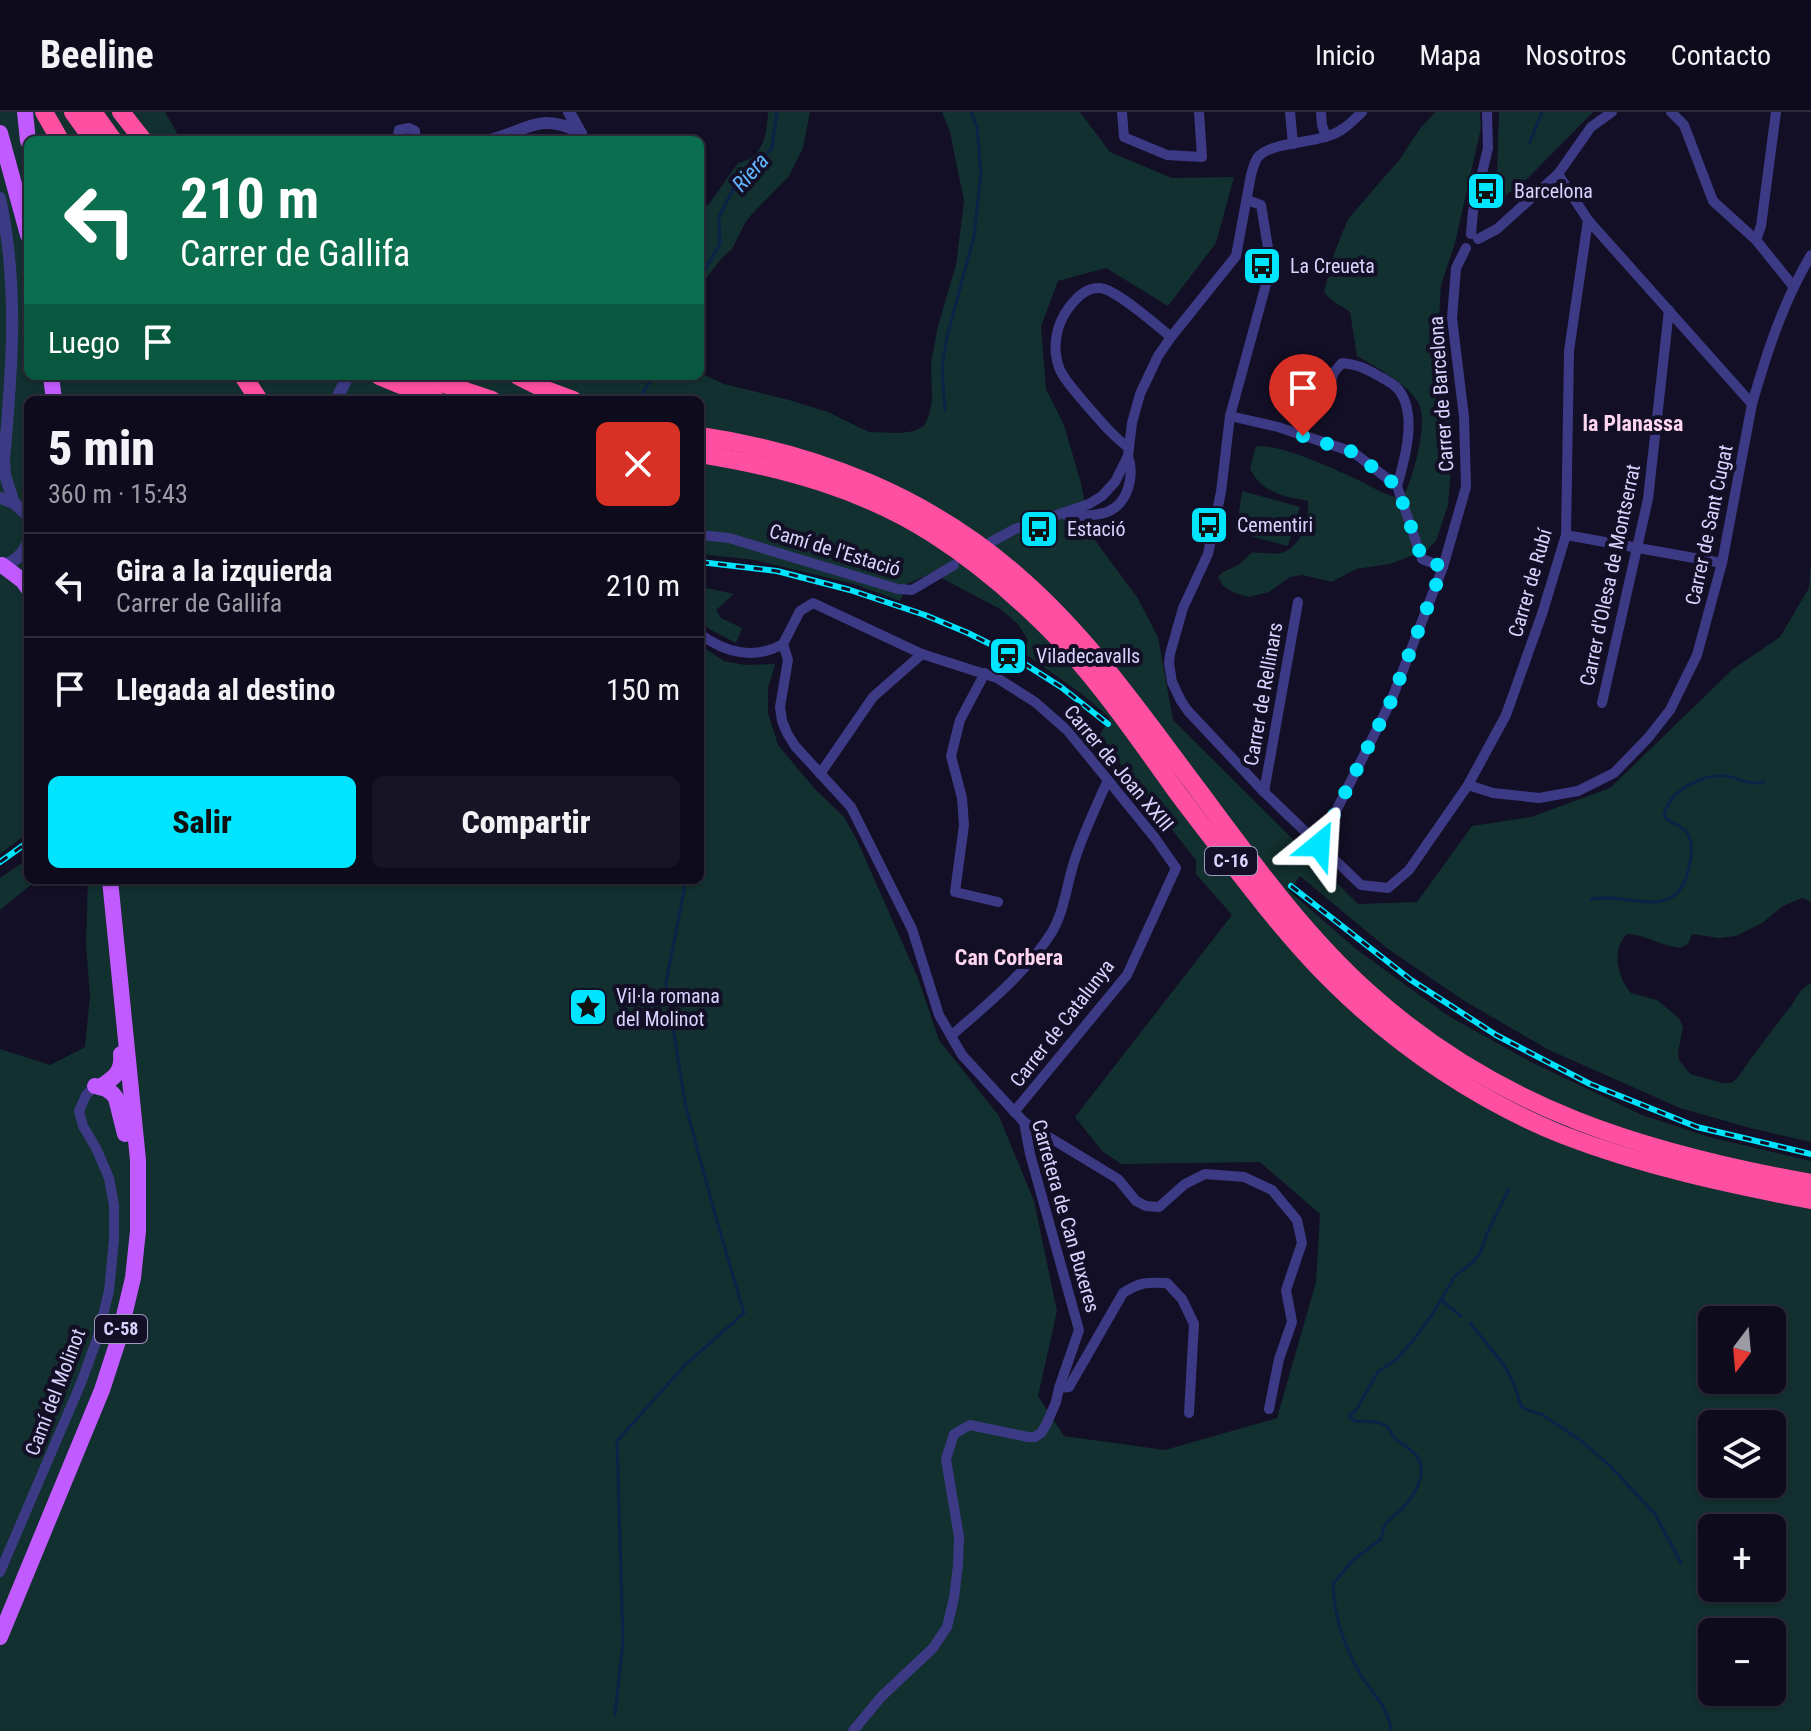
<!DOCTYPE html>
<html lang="es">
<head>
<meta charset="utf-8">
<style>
	body { margin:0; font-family:"Roboto Condensed",sans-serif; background:#171425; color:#f1f3f6; height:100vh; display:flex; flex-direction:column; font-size:30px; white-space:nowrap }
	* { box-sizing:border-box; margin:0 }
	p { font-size:26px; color:#9b9ba3 }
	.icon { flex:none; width:44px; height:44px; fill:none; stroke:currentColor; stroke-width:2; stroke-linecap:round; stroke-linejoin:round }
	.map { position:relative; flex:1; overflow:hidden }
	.panel { position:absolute; left:24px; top:284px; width:680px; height:488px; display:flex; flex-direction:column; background:#0e0b1c; border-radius:12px; box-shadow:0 2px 6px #0004,0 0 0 2px #2e2b3b }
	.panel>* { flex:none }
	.banner { position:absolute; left:24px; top:24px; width:680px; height:244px; border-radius:12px; box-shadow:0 2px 6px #0004,0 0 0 2px #2e2b3b; background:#0b6e4f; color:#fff; overflow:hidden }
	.needle { width:52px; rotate:196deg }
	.fabs { position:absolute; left:1698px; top:1194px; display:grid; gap:16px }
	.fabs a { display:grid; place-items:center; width:88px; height:88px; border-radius:12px; background:#0e0b1c; box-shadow:0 2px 6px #0004,0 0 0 2px #2e2b3b; font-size:40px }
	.pin { position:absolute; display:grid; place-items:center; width:68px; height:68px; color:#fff; margin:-82px -34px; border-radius:50% 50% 50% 0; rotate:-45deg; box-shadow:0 0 8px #0007 }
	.pin .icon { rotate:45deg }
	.me { position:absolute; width:88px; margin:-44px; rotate:27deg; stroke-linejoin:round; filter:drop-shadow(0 0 6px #0008) }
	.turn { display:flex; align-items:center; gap:28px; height:168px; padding:0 24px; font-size:36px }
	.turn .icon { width:104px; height:104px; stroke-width:2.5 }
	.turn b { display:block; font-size:56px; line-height:68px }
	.then { display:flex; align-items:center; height:76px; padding:0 24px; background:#0003; gap:16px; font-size:30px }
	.round { display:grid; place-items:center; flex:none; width:84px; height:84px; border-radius:12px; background:#171425 }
	.summary { display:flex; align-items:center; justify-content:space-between; height:136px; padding:0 24px }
	h1 { font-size:48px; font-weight:800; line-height:60px }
	.primary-button { display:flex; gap:16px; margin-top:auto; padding:16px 24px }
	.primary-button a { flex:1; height:92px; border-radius:12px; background:#00e5ff; color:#111; font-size:32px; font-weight:800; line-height:92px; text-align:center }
	.primary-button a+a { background:#171425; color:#f1f3f6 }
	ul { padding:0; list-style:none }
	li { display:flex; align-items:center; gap:24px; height:104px; padding:0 24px; border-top:2px solid #2e2b3b }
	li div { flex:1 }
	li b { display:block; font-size:30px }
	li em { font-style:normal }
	header { display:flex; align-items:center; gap:48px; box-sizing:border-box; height:112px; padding:0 40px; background:#0e0b1c; border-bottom:2px solid #2e2b3b }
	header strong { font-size:38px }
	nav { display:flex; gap:44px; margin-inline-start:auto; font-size:28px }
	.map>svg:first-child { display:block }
	.green { fill:#12302f; fill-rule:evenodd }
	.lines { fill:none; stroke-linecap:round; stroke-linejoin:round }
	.stream { stroke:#0c2248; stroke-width:3 }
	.minor { stroke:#3d3a85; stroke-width:10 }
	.tertiary { stroke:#3d3a85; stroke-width:12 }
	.primary { stroke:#c25bff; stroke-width:16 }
	.motorway { stroke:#ff4fa3; stroke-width:18 }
	.rail-casing { stroke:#00e5ff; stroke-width:6 }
	.rail { stroke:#130f26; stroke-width:3; stroke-dasharray:9; stroke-linecap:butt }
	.route { stroke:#00e5ff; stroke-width:14; stroke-dasharray:0 25.2 }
	.labels { text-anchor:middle; stroke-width:8; stroke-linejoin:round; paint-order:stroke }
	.shield { fill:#130f26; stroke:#9e99be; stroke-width:2 }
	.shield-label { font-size:18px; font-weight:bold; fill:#d9d4ff }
	.poi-label { font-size:20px; fill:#d9d4ff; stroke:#130f26; text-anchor:start }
	.street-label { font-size:20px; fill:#d9d4ff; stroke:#130f26 }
	.water-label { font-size:22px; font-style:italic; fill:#62b6ff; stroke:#130f26 }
	.neighbourhood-label { font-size:22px; font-weight:bold; fill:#ffd6f0; stroke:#130f26 }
</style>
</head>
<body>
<header>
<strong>Beeline</strong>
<nav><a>Inicio</a><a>Mapa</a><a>Nosotros</a><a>Contacto</a></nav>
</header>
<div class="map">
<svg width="1811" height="1619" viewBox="0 0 1811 1619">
	<rect width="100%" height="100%" fill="#130f26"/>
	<!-- green -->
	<g class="green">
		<path d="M0,0H165L181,28H28V264H700V261L724,272L789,288L828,300L869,320L900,321L914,319L924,314L929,303L932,289L931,251L938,214L956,153L964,89L950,20L942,0H1080L1110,40L1172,66L1234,65L1216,131L1168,194L1106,156L1058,169L1041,214L1046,277L1064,313L1081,371L1091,423L1137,485L1158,525L1173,608L1358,792L1417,790L1472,714L1531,705L1610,676L1733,557L1780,525L1809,476L1811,447V790L1802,786L1783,794L1762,811L1736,824L1719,826L1692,822L1688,832L1680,836C1661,834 1646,823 1627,822C1611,838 1617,865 1631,881L1657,888L1679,906L1683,915L1678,940L1679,948L1690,962L1723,971H1731L1738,965C1754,942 1770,921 1787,899C1798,887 1795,880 1811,871V1030L1750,1016L1680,996L1549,938L1466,890L1388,837L1300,764L1289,779L1356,837L1447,903L1531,950L1642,1003L1709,1025L1811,1049V1619H0V937L50,953L85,935L90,884L86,833L88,768H700V533L724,549L745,553L775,552L768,576V601L778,633L814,676L844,705L857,728L918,866L939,928L999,1004L1034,1089L1057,1199L1038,1284L1064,1324L1165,1338L1277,1306L1316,1170L1320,1102L1260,1050L1121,1052L1102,1039L1075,1005L1232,803L1196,762V748L1123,656L1100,622L1110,606L1082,582L1024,541L1028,528L1018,512L1000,497L932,461L907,472L900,489L854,472L755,448L700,442V288H28V721L0,742ZM1712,1208H1772V1268H1712ZM1712,1312H1772V1372H1712ZM1712,1416H1772V1476H1712ZM1712,1520H1772V1580H1712Z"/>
		<path d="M768,0H810L803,36L789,64L752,102L745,111L732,137L723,145L700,173V97L709,92L738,51C763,46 767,23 768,0Z"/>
		<path d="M1435,0H1480L1481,16L1455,131L1441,173L1438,221L1450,284L1452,343L1448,393L1436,429L1427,438L1390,452L1356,457L1332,470L1302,463L1290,465L1269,480L1249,485L1235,481L1223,474L1218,465L1223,460L1238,453L1251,441C1261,439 1275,444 1284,440C1303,432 1309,407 1308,389C1284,385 1260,380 1250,356L1256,334C1283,333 1329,355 1354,366C1368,372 1380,381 1395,385L1405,381C1414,362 1427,314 1420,295C1414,275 1374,254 1357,244L1350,200C1341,193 1331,190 1324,180L1335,139L1348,107L1400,47L1419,18Z"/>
		<polygon points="1499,0 1593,0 1528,66 1496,91"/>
		<polygon points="1242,379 1300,395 1288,434 1236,420"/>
		<polygon points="707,476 734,482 716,498 721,506 742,516 736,531 709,517 700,508 700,491 703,487 700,482"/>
		<polygon points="28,747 28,768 37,768 0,798 0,766"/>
	</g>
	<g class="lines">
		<!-- stream -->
		<g class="stream">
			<polyline points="1530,30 1542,0"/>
			<polyline points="700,160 705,158 720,132 719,105 736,72 772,36 777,0"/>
			<polyline points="639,288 648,272 656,264"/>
			<polyline points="945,298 942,256 947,225 974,124 981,62 977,15 971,0"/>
			<path d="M1591,787C1625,779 1676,812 1688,759C1691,747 1694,733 1688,722C1682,712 1671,713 1664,704C1668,679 1702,662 1726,664C1740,666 1749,674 1764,670"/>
			<polyline points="1442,1189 1461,1204"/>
			<polyline points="1470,1211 1504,1253 1514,1272 1521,1294 1527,1298 1541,1302 1561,1315 1584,1331 1611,1355 1655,1402 1681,1451"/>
			<polyline points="615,1603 623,1530 617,1329 685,1253 744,1201 714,1099 685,991 666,871 686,768"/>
			<path d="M1391,1619C1389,1596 1372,1581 1361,1563C1344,1535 1334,1504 1333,1472L1353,1448L1381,1427C1382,1423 1383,1418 1384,1415C1388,1407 1396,1403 1402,1397C1413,1385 1428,1362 1418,1346C1410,1333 1394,1332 1388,1315L1378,1310L1355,1309L1349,1304L1356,1298L1378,1260L1397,1247L1414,1227L1432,1203L1455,1164L1472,1151L1481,1140L1486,1124L1509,1077"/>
		</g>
		<!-- minor -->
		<g class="minor">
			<polyline points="1122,0 1124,25 1167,43 1202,45 1199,0"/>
			<polyline points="1290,0 1293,32"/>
			<polyline points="1321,0 1322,13 1326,25"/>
			<polyline points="1671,0 1684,13 1713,89 1756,128 1793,174"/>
			<polyline points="397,28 399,18 409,16 415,19 416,28"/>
			<polyline points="1247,88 1261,93 1271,154 1230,304 1221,380 1208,442 1183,496 1170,542 1169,551 1172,570 1181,589 1188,599 1264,680 1361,773 1388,776 1409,758 1468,673 1506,603 1542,502 1566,423 1569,239 1588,108"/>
			<polyline points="1471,122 1473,99 1488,36 1487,0"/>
			<polyline points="1478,127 1497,117 1558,62 1591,15 1612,0"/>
			<polyline points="1756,128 1761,114 1776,0"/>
			<path d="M1327,282L1334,260L1342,251C1356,252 1365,256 1377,263C1384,267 1393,271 1398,277C1418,301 1405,347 1397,374"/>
			<path d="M1752,292C1767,240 1783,190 1811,143"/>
			<polyline points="1230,304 1278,315 1353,340 1397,374 1422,447 1443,455"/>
			<path d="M1129,336C1114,325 1103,312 1090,297C1080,285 1067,272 1060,258C1051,236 1056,212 1070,194C1077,185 1087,175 1100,176C1116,177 1157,214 1171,225"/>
			<path d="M1067,404C1081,403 1093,405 1107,400C1128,392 1135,364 1128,344"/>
			<polyline points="700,423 729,426 898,477 912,478 954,453"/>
			<polyline points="1566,423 1722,451"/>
			<path d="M991,430L1015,417L1089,392L1102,384L1115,370L1128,344L1132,311L1140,282L1158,244L1171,225L1236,144L1251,63C1253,57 1254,50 1258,45C1270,31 1307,31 1325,25C1341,21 1351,11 1362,0"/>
			<path d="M700,522C725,541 755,548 783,532"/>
			<polyline points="783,532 788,548 780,595 782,609 787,621 795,634 851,695 912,817 939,903 962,943 1024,1010 1118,1067 1136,1089 1146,1094 1159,1095 1185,1072 1205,1062 1244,1065 1272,1078 1297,1108 1302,1131 1286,1178 1292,1210 1279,1247 1269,1297"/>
			<polyline points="783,532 800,499 813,491 922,542 997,566 1035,590 1068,619 1155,726 1176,756 1127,863 1014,1000"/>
			<polyline points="985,561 960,608 951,644 962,686 964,713 955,780 998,790"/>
			<polyline points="1602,591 1648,387 1669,198"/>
			<polyline points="820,662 873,585 922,542"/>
			<polyline points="1468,673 1493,681 1539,686 1578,679 1614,661 1648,626 1670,598 1697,543 1722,451 1752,292 1588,108 1558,62"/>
			<polyline points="1264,680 1298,490"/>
			<polyline points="1319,733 1391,589 1443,455 1466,375 1464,305 1452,206 1456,156 1466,136"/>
			<path d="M951,924C986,893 1024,863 1050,823C1064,803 1067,770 1075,747C1084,720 1096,694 1108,668"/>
			<path d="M1059,1276L1069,1275L1123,1181C1140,1170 1147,1170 1167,1171L1182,1187L1194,1212L1189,1301"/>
			<polyline points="0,1460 81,1271 97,1227 109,1179 114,1128 114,1093 109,1066 96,1036 83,1014 79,999 86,983 95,974"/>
			<polyline points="853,1619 881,1585 933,1536 947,1515 954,1486 958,1453 959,1425 946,1347 954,1322 970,1313 1028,1325 1035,1325 1041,1321 1046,1313 1056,1290 1059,1276 1079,1218 1030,1042 1024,1010"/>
		</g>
		<!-- tertiary -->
		<g class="tertiary">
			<polyline points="569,0 579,18"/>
			<path d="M490,28C530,17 541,0 581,21"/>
			<path d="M0,86C19,174 12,259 4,348L5,363L14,391"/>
			<polyline points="336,288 348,264"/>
			<polyline points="0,386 14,391 28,404"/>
			<path d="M0,454C14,451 23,443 28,430"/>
		</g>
		<!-- primary -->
		<g class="primary">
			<polyline points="25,0 28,29"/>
			<polyline points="0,21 28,123"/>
			<polyline points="51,264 54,288"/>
			<polyline points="2,453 23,469 28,476"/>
			<path d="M95,974C104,976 110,977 116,986L125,1022"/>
			<path d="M100,975C114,966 123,960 121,942"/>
			<polyline points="0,1525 102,1278 118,1229 133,1166 138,1119 138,1048 110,768"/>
		</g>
		<!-- motorway -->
		<g class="motorway">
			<polyline points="44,0 60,28"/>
			<polyline points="73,0 93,28"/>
			<polyline points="93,0 113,28"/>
			<polyline points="121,0 143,28"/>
			<polyline points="243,264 259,288"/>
			<polyline points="379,264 437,288"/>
			<polyline points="421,264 492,288"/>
			<polyline points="518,264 546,278 573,288"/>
			<path d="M700,324C818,341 930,386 1020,466C1090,527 1144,606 1199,679C1252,750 1303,822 1369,881C1498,997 1645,1041 1811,1071"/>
			<path d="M700,342C781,355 863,377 933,422C972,447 1008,477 1041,509C1092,558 1136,623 1177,680C1206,719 1236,757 1266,795C1288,822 1310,848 1335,872C1400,936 1479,989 1563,1023C1643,1054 1727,1072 1811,1088"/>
		</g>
		<!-- rail casing -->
		<g class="rail-casing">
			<g id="rail">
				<polyline points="700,450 777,459 850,478 925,503 968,521 1006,540 1061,575 1108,612"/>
				<polyline points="0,750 28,730"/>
				<polyline points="1291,774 1411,868 1496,923 1590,972 1697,1015 1811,1042"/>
			</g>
		</g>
		<!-- rail -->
		<use href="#rail" class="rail"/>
	</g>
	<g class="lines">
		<!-- route -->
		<polyline class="route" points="1303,324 1353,340 1397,374 1422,447 1443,455 1391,589 1319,733"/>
	</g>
	<!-- icons -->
	<defs>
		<g id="bus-square" transform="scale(2)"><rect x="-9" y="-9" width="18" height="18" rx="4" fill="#00e5ff" stroke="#130f26"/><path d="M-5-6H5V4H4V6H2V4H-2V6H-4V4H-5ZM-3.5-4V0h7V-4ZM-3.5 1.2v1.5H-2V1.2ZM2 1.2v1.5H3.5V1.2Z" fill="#111"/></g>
		<g id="station-square" transform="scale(2)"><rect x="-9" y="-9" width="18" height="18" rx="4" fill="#00e5ff" stroke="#130f26"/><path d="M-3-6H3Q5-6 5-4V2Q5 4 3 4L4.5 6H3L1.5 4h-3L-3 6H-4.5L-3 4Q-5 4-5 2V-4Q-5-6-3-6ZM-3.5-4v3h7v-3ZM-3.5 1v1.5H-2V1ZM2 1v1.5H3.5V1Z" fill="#111"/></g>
		<g id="sight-square" transform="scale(2)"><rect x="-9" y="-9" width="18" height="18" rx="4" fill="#00e5ff" stroke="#130f26"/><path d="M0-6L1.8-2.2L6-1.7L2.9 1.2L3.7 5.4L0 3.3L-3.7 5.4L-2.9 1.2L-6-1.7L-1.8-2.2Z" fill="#111"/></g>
	</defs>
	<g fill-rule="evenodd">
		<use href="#bus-square" x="1486" y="79"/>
		<use href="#bus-square" x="1262" y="154"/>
		<use href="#bus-square" x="1209" y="413"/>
		<use href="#bus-square" x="1039" y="417"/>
		<use href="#station-square" x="1008" y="544"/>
		<use href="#sight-square" x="588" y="895"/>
	</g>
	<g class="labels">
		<!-- shield labels -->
		<g class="shield">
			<rect x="1205" y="735" width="52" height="28" rx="6"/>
			<rect x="95" y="1203" width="52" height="28" rx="6"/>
		</g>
		<g class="shield-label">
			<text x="1231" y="755">C-16</text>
			<text x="121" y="1223">C-58</text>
		</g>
		<!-- poi labels -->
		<g class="poi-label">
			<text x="1514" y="86">Barcelona</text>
			<text x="1290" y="161">La Creueta</text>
			<text x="1237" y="420">Cementiri</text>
			<text x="1067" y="424">Estació</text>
			<text x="1036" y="551">Viladecavalls</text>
			<text x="616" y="891">Vil·la romana<tspan x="616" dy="23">del Molinot</tspan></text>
		</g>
		<!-- street labels -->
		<g class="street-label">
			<text transform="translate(1441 282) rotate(-94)" y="7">Carrer de Barcelona</text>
			<text transform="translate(1709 413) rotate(-78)" y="7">Carrer de Sant Cugat</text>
			<text transform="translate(835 438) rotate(17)" y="7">Camí de l'Estació</text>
			<text transform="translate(1610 463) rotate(-78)" y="7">Carrer d'Olesa de Montserrat</text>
			<text transform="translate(1530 471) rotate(-74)" y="7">Carrer de Rubí</text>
			<text transform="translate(1263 582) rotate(-80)" y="7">Carrer de Rellinars</text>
			<text transform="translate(1119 656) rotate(50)" y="7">Carrer de Joan XXIII</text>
			<text transform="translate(1062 911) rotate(-52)" y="7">Carrer de Catalunya</text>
			<text transform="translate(1066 1104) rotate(74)" y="7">Carretera de Can Buxeres</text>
			<text transform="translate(55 1280) rotate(-69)" y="7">Camí del Molinot</text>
		</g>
		<!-- water labels -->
		<g class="water-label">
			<text transform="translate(750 60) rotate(-49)" y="8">Riera</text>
		</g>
		<!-- neighbourhood labels -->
		<g class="neighbourhood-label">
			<text x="1633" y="319">la Planassa</text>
			<text x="1009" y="853">Can Corbera</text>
		</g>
	</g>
</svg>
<div class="fabs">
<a><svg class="needle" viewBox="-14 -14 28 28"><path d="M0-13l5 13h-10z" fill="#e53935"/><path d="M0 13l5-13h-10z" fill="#9b9ba3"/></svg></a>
<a><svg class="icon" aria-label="layers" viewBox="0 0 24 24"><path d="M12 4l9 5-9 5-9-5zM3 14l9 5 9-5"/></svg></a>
<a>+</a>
<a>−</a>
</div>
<div class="pin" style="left:1303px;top:324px;background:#d93025"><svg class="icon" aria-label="arrive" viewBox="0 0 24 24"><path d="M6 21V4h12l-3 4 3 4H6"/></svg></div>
<svg class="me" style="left:1319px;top:733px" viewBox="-20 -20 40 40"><path d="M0-17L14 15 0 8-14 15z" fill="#00e5ff" stroke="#fff" stroke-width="4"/></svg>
<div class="banner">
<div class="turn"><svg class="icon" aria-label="left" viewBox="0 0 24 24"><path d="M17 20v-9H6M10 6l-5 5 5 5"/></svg><div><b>210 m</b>Carrer de Gallifa</div></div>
<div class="then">Luego<svg class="icon" aria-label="arrive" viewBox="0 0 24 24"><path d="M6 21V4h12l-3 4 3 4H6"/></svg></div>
</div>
<section class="panel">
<div class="summary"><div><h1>5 min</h1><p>360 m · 15:43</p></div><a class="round" style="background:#d93025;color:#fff"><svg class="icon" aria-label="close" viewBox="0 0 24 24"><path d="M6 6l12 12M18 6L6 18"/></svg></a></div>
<ul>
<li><svg class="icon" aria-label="left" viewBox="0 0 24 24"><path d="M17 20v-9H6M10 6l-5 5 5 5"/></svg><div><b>Gira a la izquierda</b><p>Carrer de Gallifa</p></div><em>210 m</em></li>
<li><svg class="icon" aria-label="arrive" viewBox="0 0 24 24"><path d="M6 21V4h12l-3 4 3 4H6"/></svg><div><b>Llegada al destino</b></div><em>150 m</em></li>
</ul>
<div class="primary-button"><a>Salir</a><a>Compartir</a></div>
</section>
</div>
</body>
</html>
